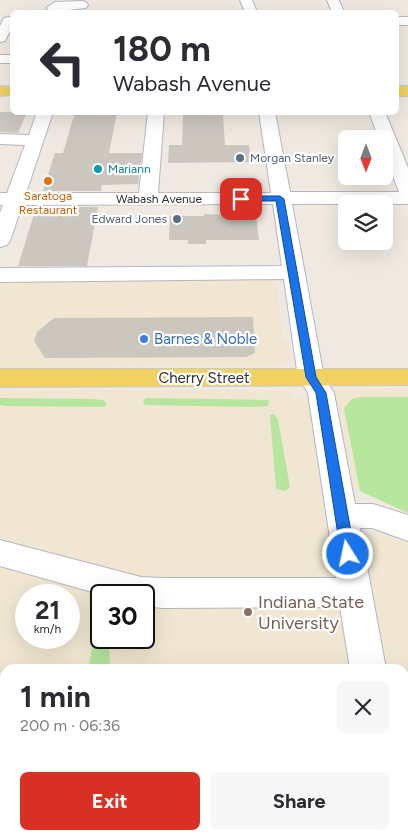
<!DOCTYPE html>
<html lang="en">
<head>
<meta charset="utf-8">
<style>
	body { margin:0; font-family:Figtree,sans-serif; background:#f7f7f7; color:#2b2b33; height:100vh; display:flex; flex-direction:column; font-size:19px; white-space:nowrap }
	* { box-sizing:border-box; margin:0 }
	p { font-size:16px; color:#7c7c81 }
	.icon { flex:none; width:28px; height:28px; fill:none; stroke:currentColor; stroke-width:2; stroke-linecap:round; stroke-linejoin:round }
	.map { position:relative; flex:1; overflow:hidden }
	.side { position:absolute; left:0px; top:664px; width:409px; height:176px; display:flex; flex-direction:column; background:#fff; border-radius:15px 15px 0 0; box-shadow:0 5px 20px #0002 }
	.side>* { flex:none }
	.top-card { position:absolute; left:10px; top:10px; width:389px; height:105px; border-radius:8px; box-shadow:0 5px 20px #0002; background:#fff; color:#2b2b33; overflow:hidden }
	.needle { width:32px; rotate:180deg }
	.controls { position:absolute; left:338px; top:130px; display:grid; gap:10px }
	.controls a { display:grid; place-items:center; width:55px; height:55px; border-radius:8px; background:#fff; box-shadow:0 5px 20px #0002; font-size:25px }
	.speed { position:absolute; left:15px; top:584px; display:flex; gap:10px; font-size:25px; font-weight:700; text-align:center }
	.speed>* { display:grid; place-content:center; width:65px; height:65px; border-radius:50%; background:#fff; box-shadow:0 5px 20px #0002; line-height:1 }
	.speed small { font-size:12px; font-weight:400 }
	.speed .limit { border:2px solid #111; border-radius:8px; background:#fff; color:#111 }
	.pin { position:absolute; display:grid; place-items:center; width:42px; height:42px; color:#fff; margin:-21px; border-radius:10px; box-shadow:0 2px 8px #0006 }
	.me { position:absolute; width:55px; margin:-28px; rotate:350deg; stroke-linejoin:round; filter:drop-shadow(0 0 4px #0008) }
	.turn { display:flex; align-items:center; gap:18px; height:105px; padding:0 20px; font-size:22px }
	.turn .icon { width:65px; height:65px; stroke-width:2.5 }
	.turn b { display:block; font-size:35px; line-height:42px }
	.round { display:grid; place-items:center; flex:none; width:52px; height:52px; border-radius:8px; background:#f7f7f7 }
	.overview { display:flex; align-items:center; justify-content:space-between; height:85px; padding:0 20px }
	h1 { font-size:30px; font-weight:700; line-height:38px }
	.cta { display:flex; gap:10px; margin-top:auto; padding:10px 20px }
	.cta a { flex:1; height:58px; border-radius:8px; background:#d93025; color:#fff; font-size:20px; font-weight:700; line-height:58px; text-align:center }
	.cta a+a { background:#f7f7f7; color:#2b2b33 }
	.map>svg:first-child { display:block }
	.education { fill:#f0e6d1; fill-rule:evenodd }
	.green { fill:#b6e59e }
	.building { fill:#cbc7bf }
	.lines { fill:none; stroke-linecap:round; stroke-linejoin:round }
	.minor-casing { stroke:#b4b7c1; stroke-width:2 }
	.major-casing { stroke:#c9c9c9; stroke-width:2 }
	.minor { fill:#fff; fill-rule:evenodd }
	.major { fill:#f2d163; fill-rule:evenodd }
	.route { fill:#1a73e8; stroke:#114b97 }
	.service-dot { fill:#5c6f8a; stroke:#fff; stroke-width:2 }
	.culture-dot { fill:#0f9aa8; stroke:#fff; stroke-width:2 }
	.food-dot { fill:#e8710a; stroke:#fff; stroke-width:2 }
	.shop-dot { fill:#3f7fe0; stroke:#fff; stroke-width:2 }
	.education-dot { fill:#8d6e63; stroke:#fff; stroke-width:2 }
	.labels { text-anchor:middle; stroke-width:4.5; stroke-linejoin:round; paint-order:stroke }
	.far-service-label { font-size:12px; fill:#4e5e75; stroke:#fff; text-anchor:start }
	.far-culture-label { font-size:12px; fill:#0d838f; stroke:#fff; text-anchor:start }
	.far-food-label { font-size:12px; fill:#c56008; stroke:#fff }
	.far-street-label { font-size:12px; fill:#2e2e2e; stroke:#fff }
	.shop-label { font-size:15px; fill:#366cbe; stroke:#fff; text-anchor:start }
	.street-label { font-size:15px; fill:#2e2e2e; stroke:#fff }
	.near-education-label { font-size:18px; fill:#785e54; stroke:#fff; text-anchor:start }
</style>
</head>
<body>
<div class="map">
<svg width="408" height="839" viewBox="0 0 408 839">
	<rect width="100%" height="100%" fill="#efe9e1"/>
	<!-- education -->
	<g class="education">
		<polygon points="273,279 276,281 283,339 289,343 291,358 279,366 0,367 0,289 3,281"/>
		<polygon points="341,389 408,389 408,514 346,485 330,392"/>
		<path d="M0,390H285L291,392L294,397H315L351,669H5V835H376V839H0ZM26,595H69V638H26ZM101,595H144V638H101Z"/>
		<polygon points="369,534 391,535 408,545 408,839 406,839 404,825 404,669 376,669 358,536"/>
	</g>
	<!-- green -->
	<g class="green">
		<polygon points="360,397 408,397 408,513 360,491 344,408 352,399"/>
		<polygon points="0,398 91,399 103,400 107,404 104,407 6,406 0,405"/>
		<polygon points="146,398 269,400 268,406 253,407 145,405 143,401"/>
		<polygon points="274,414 278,420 290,487 285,491 276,489 270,415"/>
		<polygon points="100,635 109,646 110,669 88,669 92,648"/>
	</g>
	<!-- building -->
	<g class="building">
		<polygon points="0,112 27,112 18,133 0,132"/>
		<polygon points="75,112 117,112 109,153 142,153 138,184 102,185 101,191 43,191 55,153 63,153"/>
		<polygon points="193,112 223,114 225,145 249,145 251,162 168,163 169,145 182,145 183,115 193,115"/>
		<polygon points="39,207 98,207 87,266 18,266 34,214 36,214"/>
		<polygon points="204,214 256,216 259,240 206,240 206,244 188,244 188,240 169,240 170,216 204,216"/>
		<polygon points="253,317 255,353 246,357 45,358 34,341 37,332 54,318"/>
	</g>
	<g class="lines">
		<!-- minor casing -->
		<g class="minor-casing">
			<g id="minor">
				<polygon points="240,0 252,0 257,12 245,12"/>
				<polygon points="327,0 339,0 344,12 332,12"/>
				<polygon points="82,1 86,2 88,5 86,8 52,12 46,8 55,2"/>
				<polygon points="9,17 12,18 12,27 5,41 0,42 0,26 4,18"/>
				<rect x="396" y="17" width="12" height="8"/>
				<rect x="0" y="55" width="12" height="8"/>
				<polygon points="37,112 53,112 26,193 139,193 148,112 164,112 158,193 271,193 259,112 275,112 290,192 399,192 384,152 384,139 379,139 369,112 385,112 408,168 408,204 292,204 324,377 334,393 355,504 373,504 408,515 408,541 372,528 360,528 386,669 350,669 340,607 162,608 144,606 144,595 103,595 0,566 0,540 141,577 162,578 336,578 308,393 298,377 284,279 0,282 0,268 282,266 273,204 22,205 10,241 7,245 0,247 0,213 3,205 0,205 0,193 7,193 25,145 0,144 0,134 29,135"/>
				<polygon points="404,817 408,819 408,839 375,839 375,835 404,835"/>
			</g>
		</g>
		<!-- major casing -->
		<g class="major-casing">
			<g id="major">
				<polygon points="0,86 12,87 12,95 0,96"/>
				<rect x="396" y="86" width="12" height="10"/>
				<polygon points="0,369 408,369 408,385 0,387"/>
			</g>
		</g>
		<!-- minor -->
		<use href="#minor" class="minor"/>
		<!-- major -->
		<use href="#major" class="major"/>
	</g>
	<!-- route -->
	<polygon class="route" points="280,196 284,199 316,377 326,393 355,554 353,558 348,560 343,558 341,554 316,393 306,377 276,201 241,201 237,199 241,196"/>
	<!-- markers -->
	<g class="service-dot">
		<circle cx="240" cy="158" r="5"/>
		<circle cx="177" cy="219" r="5"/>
	</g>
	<circle class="culture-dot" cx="98" cy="169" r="5"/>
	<circle class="food-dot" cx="48" cy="181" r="5"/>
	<circle class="shop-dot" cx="144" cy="339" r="5"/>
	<circle class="education-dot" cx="248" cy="612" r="5"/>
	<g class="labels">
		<!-- far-service labels -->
		<g class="far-service-label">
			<text x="250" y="162">Morgan Stanley</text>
			<text x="167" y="223" text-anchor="end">Edward Jones</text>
		</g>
		<!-- far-culture labels -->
		<g class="far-culture-label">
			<text x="108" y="173">Mariann</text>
		</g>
		<!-- far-food labels -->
		<g class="far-food-label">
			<text x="48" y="200">Saratoga<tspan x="48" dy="14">Restaurant</tspan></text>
		</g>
		<!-- far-street labels -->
		<g class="far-street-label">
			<text x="159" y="203">Wabash Avenue</text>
		</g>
		<!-- shop labels -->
		<g class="shop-label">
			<text x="154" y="344">Barnes &amp; Noble</text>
		</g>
		<!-- street labels -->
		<g class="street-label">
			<text x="204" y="383">Cherry Street</text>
		</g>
		<!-- near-education labels -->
		<g class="near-education-label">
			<text x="258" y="608">Indiana State<tspan x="258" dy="21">University</tspan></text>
		</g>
	</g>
</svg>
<div class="controls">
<a><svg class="needle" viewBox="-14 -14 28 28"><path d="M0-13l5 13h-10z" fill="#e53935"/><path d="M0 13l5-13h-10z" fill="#7c7c81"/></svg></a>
<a><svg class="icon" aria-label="layers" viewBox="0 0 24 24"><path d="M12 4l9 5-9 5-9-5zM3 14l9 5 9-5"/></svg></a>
</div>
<div class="speed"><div>21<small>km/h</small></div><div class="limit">30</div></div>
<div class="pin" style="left:241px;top:199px;background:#d93025"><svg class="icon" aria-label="arrive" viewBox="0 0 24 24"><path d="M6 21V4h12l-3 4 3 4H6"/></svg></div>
<svg class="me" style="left:348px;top:554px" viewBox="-20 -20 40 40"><circle r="17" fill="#1a73e8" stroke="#fff" stroke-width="3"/><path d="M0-11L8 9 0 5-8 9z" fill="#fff"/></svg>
<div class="top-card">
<div class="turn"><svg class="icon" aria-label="left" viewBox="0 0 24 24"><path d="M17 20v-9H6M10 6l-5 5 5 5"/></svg><div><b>180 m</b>Wabash Avenue</div></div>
</div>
<section class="side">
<div class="overview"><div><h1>1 min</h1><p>200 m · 06:36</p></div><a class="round"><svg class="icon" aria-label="close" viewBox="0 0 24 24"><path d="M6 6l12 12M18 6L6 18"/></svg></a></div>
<div class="cta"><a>Exit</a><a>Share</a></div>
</section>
</div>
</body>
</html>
